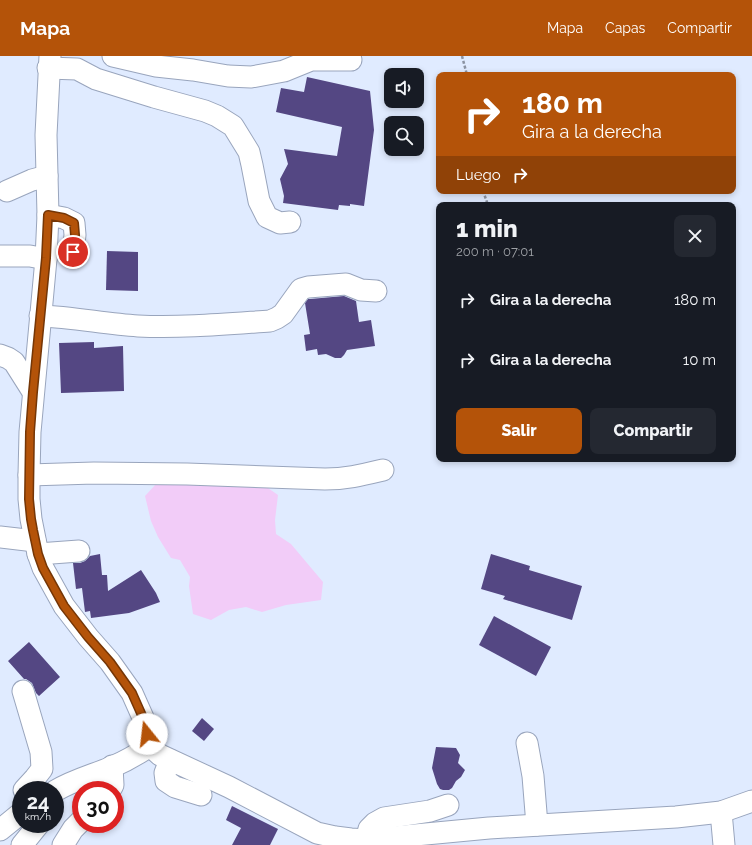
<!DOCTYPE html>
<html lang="es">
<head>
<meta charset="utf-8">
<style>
	body { margin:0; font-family:Raleway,sans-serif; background:#242831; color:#f1f3f6; height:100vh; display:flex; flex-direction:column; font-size:15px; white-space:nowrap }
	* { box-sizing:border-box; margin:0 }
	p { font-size:13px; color:#9ea1a6 }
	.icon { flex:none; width:22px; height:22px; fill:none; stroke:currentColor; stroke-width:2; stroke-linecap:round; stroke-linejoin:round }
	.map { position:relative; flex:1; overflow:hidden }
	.sheet { position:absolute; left:436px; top:146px; width:300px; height:260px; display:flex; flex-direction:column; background:#171b24; border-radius:8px; box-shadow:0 2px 6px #0003 }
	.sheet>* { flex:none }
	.top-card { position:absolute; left:436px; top:16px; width:300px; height:122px; border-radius:8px; box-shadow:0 2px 6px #0003; background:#b45309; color:#fff; overflow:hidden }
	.fabs { position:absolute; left:384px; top:12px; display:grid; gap:8px }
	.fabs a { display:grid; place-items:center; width:40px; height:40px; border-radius:8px; background:#171b24; box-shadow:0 2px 6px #0003; font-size:20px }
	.speed { position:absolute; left:12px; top:725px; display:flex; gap:8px; font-size:20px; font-weight:700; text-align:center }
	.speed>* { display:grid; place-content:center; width:52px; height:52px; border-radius:50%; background:#171b24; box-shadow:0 2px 6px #0003; line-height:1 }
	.speed small { font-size:10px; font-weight:400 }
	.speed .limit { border:6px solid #d22; background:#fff; color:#111 }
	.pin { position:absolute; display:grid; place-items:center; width:34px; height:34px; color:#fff; margin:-17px; border:2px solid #fff; border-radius:50%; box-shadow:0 1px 4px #0007 }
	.me { position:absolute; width:44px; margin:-22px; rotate:344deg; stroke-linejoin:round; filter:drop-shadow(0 0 3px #0008) }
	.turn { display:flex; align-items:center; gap:14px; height:84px; padding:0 20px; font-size:18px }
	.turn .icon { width:52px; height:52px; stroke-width:2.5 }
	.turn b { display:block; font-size:28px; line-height:34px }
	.then { display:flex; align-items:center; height:38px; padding:0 20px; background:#0003; gap:8px; font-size:15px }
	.round { display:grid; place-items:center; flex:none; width:42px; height:42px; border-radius:8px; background:#242831 }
	.head { display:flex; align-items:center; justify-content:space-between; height:68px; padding:0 20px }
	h1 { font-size:24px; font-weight:800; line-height:30px }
	.primary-button { display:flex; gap:8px; margin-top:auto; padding:8px 20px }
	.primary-button a { flex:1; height:46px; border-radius:8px; background:#b45309; color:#fff; font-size:16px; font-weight:800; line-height:46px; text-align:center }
	.primary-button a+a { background:#242831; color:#f1f3f6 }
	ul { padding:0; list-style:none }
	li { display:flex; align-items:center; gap:12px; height:60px; padding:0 20px }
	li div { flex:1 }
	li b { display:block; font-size:15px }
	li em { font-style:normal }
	header { display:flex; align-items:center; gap:24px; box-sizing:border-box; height:56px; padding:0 20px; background:#b45309; color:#fff }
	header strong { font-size:19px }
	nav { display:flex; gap:22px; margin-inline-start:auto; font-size:14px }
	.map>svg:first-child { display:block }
	.green { fill:#f2ccf8 }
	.building { fill:#544783 }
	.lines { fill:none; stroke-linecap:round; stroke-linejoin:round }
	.minor-casing { stroke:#99a5bd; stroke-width:23 }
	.path { stroke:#8b93a2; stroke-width:2.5; stroke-dasharray:3 2; stroke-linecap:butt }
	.minor { stroke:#fff; stroke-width:21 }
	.route-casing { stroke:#753606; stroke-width:10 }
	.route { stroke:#b45309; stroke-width:7 }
</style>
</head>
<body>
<header>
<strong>Mapa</strong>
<nav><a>Mapa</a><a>Capas</a><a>Compartir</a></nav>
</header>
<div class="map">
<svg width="752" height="789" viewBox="0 0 752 789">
	<rect width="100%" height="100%" fill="#e0ebff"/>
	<!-- green -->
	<polygon class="green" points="157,427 265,430 278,439 275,464 276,478 291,488 323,526 321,544 286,549 262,556 246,551 229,554 211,564 193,558 189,530 190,521 180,504 171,502 158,481 151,465 145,440"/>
	<!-- building -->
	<g class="building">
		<polygon points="307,21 370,35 374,74 364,150 350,148 350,150 339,149 338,154 283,147 284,140 280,123 288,108 284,93 337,100 342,71 276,56 281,32 304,36"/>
		<polygon points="107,195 138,196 138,235 106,234"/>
		<polygon points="344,240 356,245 359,266 371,264 375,290 347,294 344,299 341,302 335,302 326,298 318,299 317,293 306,295 304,279 310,278 305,247 308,243 310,243"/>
		<polygon points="94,286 94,292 123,290 124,335 61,337 59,287"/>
		<polygon points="100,498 102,519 107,519 108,535 141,514 156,537 160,546 129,557 91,562 90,555 85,556 82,532 76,533 73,507 80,507 85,505 90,500"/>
		<polygon points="491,498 530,510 529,514 582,530 572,564 503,543 505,540 481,533"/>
		<polygon points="494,560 551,591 536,620 479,589"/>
		<polygon points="29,586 60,621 39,640 36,637 32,627 26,623 24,623 8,605"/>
		<polygon points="202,662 214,673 204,685 192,675"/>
		<polygon points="436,691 456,692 460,699 458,707 465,714 461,721 456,725 452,732 449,734 443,734 440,733 437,728 432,712"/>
		<polygon points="232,750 278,773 270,789 232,789 241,772 226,764"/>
	</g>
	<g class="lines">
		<!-- minor casing -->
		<g class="minor-casing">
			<g id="minor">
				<polyline points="50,0 46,79 48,159 46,203 30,376 29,419 29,443 31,463 38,498 43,512 64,550 88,581 110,606 132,637 144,664 150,690 160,699 229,731 317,777 335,781 351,783 366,784 405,780 489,772 676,761 721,756 752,745"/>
				<polyline points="113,0 156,10 193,14 228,20 251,21 284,15 311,4 351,4"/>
				<polyline points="48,12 77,13 96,23 154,41 205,55 217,60 233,70 249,96 252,109 259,145 267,161 280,167 290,166"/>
				<polyline points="7,135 32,124 47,120"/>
				<polyline points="48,159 64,162 74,167 75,179 73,196"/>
				<polyline points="0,200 30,200 46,203"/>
				<path d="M40,260C73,261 105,268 138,270C182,272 226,268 270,265L277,262L283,258L301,233L308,231L346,228L361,234L376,235"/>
				<polyline points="0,299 8,302 14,306 33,336"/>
				<path d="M29,419L94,417L187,418L325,423C346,423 362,419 383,414"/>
				<polyline points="0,481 35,485"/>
				<polyline points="38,498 79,495"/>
				<polyline points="23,635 41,696 42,713 35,722 24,734"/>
				<polyline points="527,687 533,720 537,769"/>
				<polyline points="170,704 165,717 166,725 175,731 201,739"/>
				<polyline points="110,734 113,729 112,710"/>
				<path d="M55,735C73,724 93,719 112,711C126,705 138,698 150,690"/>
				<polyline points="721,756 724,789"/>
				<polyline points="0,774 21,757"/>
				<polyline points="366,784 369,773 375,767 384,762 430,755 448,749"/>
				<polyline points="22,789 39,768"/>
				<polyline points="63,789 73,773 81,765"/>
			</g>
		</g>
		<!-- path -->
		<g class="path">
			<polyline points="462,0 467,19"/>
			<polyline points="483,135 488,149"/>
		</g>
		<!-- minor -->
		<use href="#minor" class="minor"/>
	</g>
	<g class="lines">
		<!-- route casing -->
		<g class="route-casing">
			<polyline id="route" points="73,196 75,179 74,167 64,162 48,159 46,202 33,336 30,376 29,443 31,463 33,474 38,498 43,512 64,550 88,581 110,606 132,637 144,664 147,678"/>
		</g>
		<!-- route -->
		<use href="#route" class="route"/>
	</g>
</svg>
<div class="fabs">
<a><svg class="icon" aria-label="sound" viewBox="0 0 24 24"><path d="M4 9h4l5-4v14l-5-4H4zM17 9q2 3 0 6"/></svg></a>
<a><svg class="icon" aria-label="search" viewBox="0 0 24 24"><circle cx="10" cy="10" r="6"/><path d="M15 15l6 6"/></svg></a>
</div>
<div class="speed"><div>24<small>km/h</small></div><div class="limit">30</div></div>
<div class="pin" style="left:73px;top:196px;background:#d93025"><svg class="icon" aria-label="arrive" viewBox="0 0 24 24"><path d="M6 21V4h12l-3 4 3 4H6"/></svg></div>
<svg class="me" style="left:147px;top:678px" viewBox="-20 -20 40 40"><circle r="19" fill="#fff"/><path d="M0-13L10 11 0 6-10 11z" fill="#b45309"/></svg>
<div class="top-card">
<div class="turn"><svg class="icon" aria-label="right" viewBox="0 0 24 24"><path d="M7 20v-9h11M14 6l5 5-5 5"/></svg><div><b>180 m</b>Gira a la derecha</div></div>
<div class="then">Luego<svg class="icon" aria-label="right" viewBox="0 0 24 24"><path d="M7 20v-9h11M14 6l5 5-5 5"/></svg></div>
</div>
<section class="sheet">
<div class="head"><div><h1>1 min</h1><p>200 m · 07:01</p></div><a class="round"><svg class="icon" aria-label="close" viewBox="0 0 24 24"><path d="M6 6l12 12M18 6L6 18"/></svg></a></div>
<ul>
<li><svg class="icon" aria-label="right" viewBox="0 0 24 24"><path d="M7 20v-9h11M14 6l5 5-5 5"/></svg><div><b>Gira a la derecha</b></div><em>180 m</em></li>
<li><svg class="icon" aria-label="right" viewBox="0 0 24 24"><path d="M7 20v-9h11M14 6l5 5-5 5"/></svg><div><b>Gira a la derecha</b></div><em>10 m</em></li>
</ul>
<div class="primary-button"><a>Salir</a><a>Compartir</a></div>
</section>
</div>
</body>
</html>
